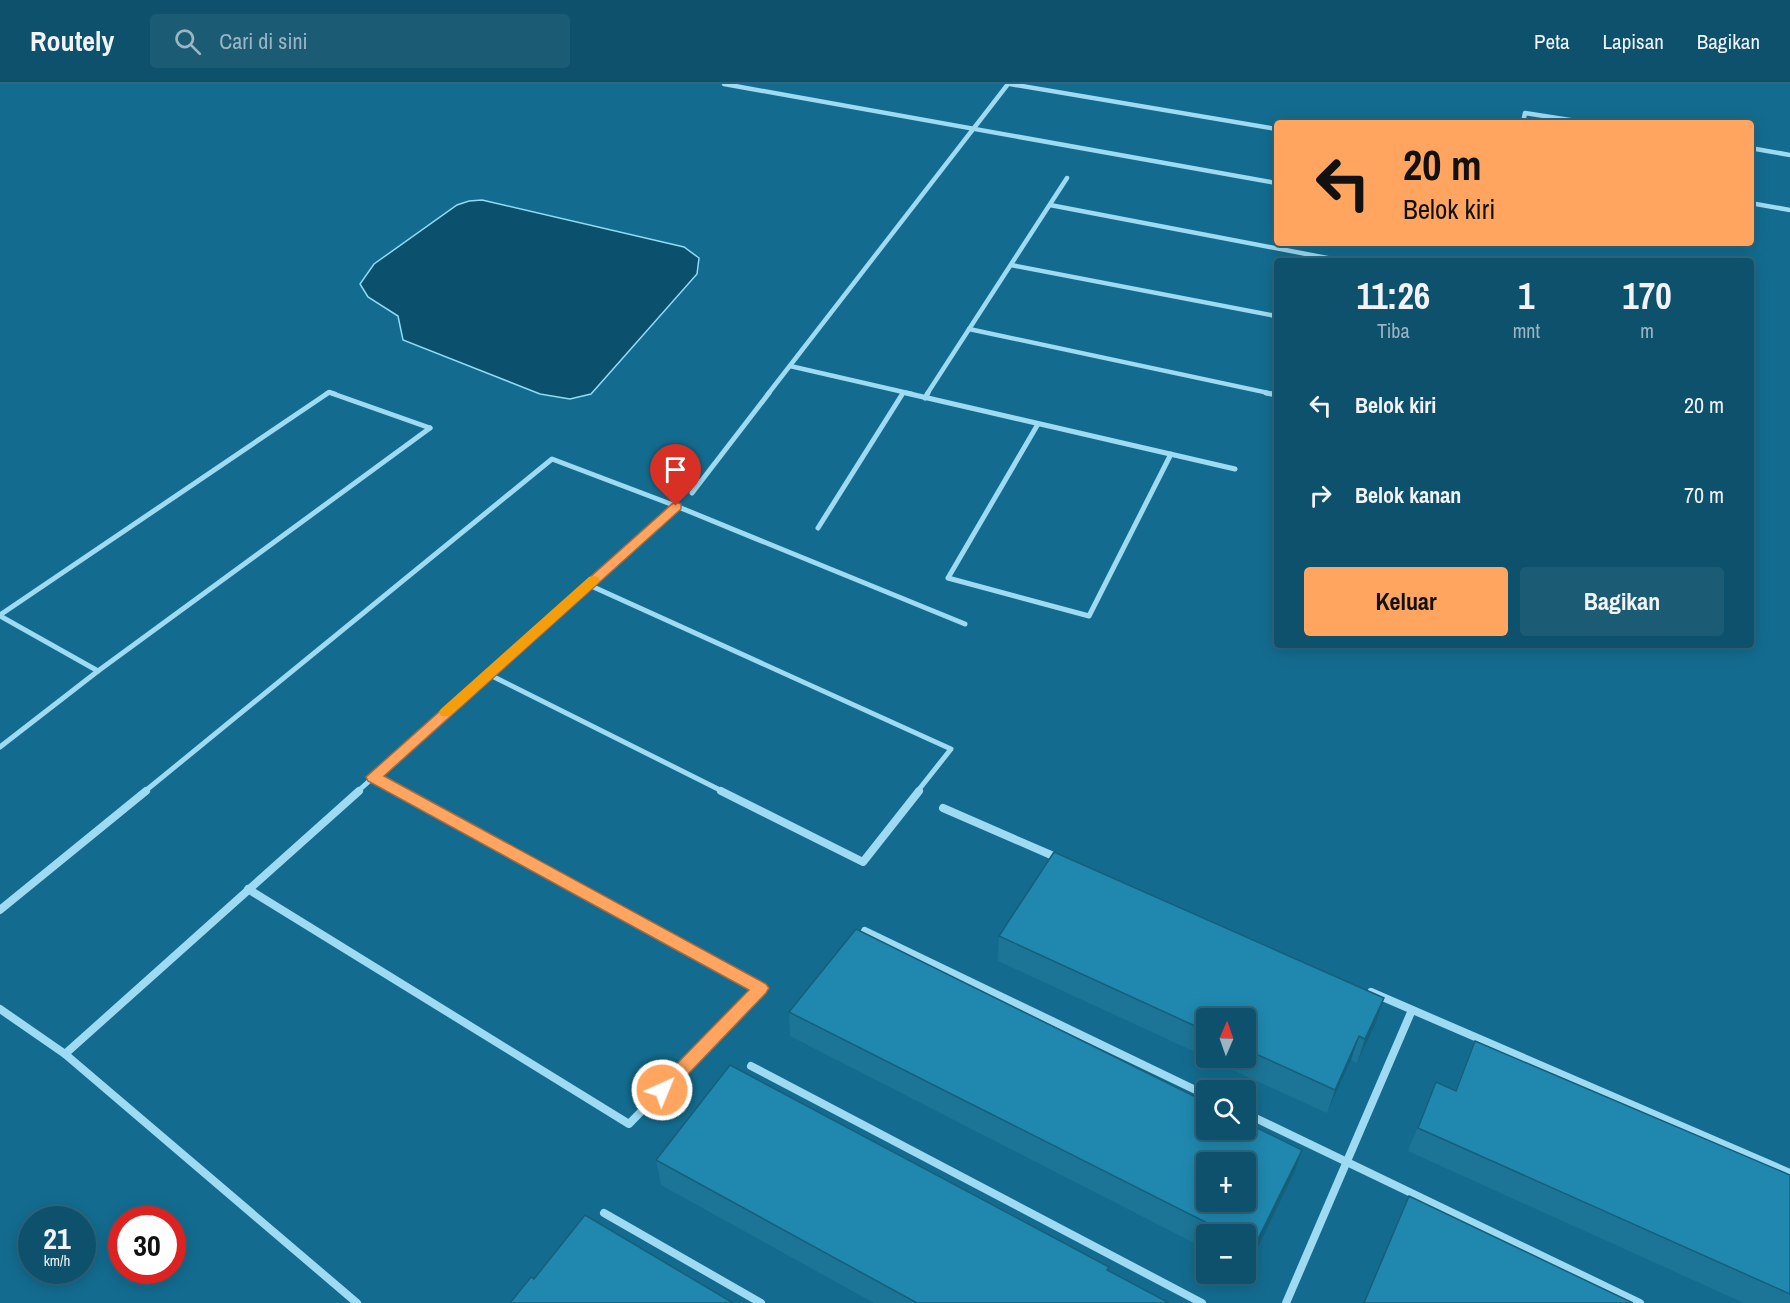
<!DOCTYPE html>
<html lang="id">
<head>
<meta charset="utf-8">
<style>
	body { margin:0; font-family:"Archivo Narrow",sans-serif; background:#1c5b74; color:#f1f3f6; height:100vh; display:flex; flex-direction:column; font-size:22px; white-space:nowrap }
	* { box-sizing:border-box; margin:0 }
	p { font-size:20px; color:#9bb5c2 }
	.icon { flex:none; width:33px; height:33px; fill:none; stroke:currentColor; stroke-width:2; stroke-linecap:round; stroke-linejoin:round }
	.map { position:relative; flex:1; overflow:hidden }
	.details { position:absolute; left:1274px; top:174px; width:480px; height:390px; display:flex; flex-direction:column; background:#0e516c; border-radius:6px; box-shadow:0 3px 15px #0003,0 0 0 2px #2e687f }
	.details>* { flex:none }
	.top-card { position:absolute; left:1274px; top:36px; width:480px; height:126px; border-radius:6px; box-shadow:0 3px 15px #0003,0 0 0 2px #2e687f; background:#ffa55f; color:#111; overflow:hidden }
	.needle { width:39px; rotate:2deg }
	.buttons { position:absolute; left:1196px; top:924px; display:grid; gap:12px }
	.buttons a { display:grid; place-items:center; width:60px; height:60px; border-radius:6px; background:#0e516c; box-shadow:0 3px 15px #0003,0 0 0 2px #2e687f; font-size:30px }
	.speed { position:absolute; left:18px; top:1122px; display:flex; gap:12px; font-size:30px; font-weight:700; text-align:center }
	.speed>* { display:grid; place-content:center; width:78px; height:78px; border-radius:50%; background:#0e516c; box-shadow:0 3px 15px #0003,0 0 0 2px #2e687f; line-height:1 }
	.speed small { font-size:15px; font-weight:400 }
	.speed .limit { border:9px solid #d22; background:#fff; color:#111 }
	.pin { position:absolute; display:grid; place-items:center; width:51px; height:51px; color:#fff; margin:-62px -26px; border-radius:50% 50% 50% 0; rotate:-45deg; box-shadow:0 0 6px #0007 }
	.pin .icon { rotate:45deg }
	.me { position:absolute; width:66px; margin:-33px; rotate:44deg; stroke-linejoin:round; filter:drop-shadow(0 0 4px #0008) }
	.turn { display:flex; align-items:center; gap:21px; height:126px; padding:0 30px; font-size:27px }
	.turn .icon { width:78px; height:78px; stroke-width:2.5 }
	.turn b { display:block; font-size:42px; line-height:51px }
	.eta { display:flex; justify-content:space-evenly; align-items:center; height:102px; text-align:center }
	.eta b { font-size:36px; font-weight:800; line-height:42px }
	.action { display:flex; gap:12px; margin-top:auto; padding:12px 30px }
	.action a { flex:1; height:69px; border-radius:6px; background:#ffa55f; color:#111; font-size:24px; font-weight:800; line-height:69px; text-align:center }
	.action a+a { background:#1c5b74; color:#f1f3f6 }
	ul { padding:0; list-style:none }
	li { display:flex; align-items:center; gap:18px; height:90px; padding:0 30px }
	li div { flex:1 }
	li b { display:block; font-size:22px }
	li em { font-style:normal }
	header { display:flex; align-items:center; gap:36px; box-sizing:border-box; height:84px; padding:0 30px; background:#0e516c; border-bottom:2px solid #2e687f }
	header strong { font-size:28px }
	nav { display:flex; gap:33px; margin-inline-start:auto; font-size:21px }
	.search { width:420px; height:54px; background:#1c5b74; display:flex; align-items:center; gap:15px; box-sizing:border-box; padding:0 21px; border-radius:6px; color:#9bb5c2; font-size:22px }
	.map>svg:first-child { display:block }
	.water { fill:#0b506c; stroke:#90dbf5; stroke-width:1.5 }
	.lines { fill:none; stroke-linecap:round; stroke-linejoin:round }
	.minor-far2 { stroke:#9edbf2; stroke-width:4.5 }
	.minor-far1 { stroke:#9edbf2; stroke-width:5 }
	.minor { stroke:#9edbf2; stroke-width:8 }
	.wall { fill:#1c7596 }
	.shaded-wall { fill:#165f7a }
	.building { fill:#2088af; stroke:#165f7a; stroke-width:1.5; fill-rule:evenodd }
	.route { fill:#ffa55f; stroke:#a66b3e; stroke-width:1.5 }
	.slow { fill:#f59e0b }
</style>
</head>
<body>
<header>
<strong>Routely</strong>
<div class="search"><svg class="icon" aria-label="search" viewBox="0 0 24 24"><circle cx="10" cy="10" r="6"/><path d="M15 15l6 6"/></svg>Cari di sini</div>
<nav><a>Peta</a><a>Lapisan</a><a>Bagikan</a></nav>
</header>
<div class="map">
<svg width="1790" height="1219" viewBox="0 0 1790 1219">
	<rect width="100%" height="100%" fill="#136c90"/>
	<!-- water -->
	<polygon class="water" points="482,116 684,163 699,174 697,190 591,310 570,315 540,310 403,256 398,232 368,213 360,200 374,180 457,121 469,117"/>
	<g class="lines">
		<!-- minor-far2 -->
		<g class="minor-far2">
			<polyline points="724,0 1276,99"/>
			<polyline points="1010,0 1276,45"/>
			<polyline points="1523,39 1525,29 1589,39"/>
			<polyline points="1750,64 1790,71"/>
			<polyline points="1750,119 1790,126"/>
			<polyline points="1050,121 1343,177"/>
			<polyline points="1011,181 1276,232"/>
			<polyline points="969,245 1273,310"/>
			<polyline points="790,282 912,310"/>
			<polyline points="326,310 329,308 335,310"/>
			<polyline points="768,310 1008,0"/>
			<polyline points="927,310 1067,94"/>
		</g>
		<!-- minor-far1 -->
		<g class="minor-far1">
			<polyline points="331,309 430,344"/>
			<polyline points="906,309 1235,385"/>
			<polyline points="1266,309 1276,311"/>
			<polyline points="925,314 928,309"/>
			<polyline points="1038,340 948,494 1089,532 1171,370"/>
			<polyline points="692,409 769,309"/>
			<polyline points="676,422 965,540"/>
			<polyline points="818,444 903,309"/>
			<polyline points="589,501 951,665 917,708"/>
			<polyline points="0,531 328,309"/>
			<polyline points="0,532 98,587"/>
			<polyline points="488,590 724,708"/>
			<polyline points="0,663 98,587 430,344"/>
			<polyline points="373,693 401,708"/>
			<polyline points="144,708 552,375 676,422 357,708"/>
		</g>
		<!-- minor -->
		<g class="minor">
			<polyline points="721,707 863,778 919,707"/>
			<polyline points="943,724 1058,774"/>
			<polyline points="248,805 629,1040 761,904 398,707"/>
			<polyline points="0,826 146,707"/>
			<polyline points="865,847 1206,1011"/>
			<polyline points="1371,908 1790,1089"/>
			<polyline points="0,925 65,970 357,1219"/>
			<polyline points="65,970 359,707"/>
			<polyline points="751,982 1202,1219"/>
			<polyline points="1245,1029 1640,1219"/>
			<polyline points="604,1129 761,1219"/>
			<polyline points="1286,1219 1412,926"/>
		</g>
	</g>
	<!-- wall -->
	<g class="wall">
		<polygon points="999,852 1376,939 1357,979 1351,976 1327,1029 1206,974 1245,974 1245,934 1206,934 1206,973 998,877"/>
		<polygon points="789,928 1294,1089 1247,1186 1245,1184 1245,1150 1206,1150 1206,1165 790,952"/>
		<polygon points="1475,957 1790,1091 1790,1219 1744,1219 1408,1067 1436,998 1455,1006"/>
		<polygon points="656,1076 1109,1183 1108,1187 1169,1219 874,1219 661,1101"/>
	</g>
	<!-- shaded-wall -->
	<g class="shaded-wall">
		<polygon points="1384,914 1376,939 1357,979 1365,955"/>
		<polygon points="1359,952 1351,976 1327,1029 1335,1006"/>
		<polygon points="1302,1066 1294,1089 1247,1186 1254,1163"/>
	</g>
	<!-- building -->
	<g class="building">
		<polygon points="1054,768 1384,914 1365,955 1359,952 1335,1006 1245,965 1245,934 1206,934 1206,947 999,852"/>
		<path d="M856,845L1206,1018V1046H1245V1038L1302,1066L1254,1163L1245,1158V1150H1229L789,928ZM1206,1078H1245V1118H1206Z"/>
		<polygon points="1475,957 1790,1091 1790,1210 1418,1044 1436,998 1456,1007"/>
		<polygon points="730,981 1109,1183 1107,1186 1169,1219 917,1219 656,1076"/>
		<polygon points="1409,1112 1633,1219 1364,1219"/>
		<polygon points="585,1131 733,1219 510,1219 531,1193 534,1195"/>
	</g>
	<!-- route -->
	<polygon class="route" points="676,418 681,420 681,425 384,692 766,900 769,904 766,909 668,1011 662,1013 656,1011 654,1006 656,1001 749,906 368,697 366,693 672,420"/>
	<!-- slow -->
	<polygon class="slow" points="593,492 598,493 600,496 598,499 450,632 441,632 439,628 441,625 589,493"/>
</svg>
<div class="buttons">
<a><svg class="needle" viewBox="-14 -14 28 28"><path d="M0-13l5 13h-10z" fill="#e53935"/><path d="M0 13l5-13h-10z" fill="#9bb5c2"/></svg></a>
<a><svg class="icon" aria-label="search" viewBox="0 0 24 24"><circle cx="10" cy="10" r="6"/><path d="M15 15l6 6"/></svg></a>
<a>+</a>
<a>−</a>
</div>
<div class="speed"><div>21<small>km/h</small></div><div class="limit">30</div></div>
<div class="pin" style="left:676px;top:422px;background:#d93025"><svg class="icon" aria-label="arrive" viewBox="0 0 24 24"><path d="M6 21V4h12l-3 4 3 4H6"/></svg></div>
<svg class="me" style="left:662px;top:1006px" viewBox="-20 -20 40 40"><circle r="17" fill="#ffa55f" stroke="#fff" stroke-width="3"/><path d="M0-11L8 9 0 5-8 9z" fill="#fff"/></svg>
<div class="top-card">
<div class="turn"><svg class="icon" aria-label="left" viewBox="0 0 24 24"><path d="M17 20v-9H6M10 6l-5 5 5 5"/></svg><div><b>20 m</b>Belok kiri</div></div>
</div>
<section class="details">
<div class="eta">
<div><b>11:26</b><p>Tiba</p></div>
<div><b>1</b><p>mnt</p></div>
<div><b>170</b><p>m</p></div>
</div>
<ul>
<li><svg class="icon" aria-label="left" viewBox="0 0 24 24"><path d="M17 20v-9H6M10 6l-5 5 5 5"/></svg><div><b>Belok kiri</b></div><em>20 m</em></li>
<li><svg class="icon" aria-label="right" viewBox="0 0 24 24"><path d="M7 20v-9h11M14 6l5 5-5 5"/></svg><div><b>Belok kanan</b></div><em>70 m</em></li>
</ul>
<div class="action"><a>Keluar</a><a>Bagikan</a></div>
</section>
</div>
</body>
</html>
